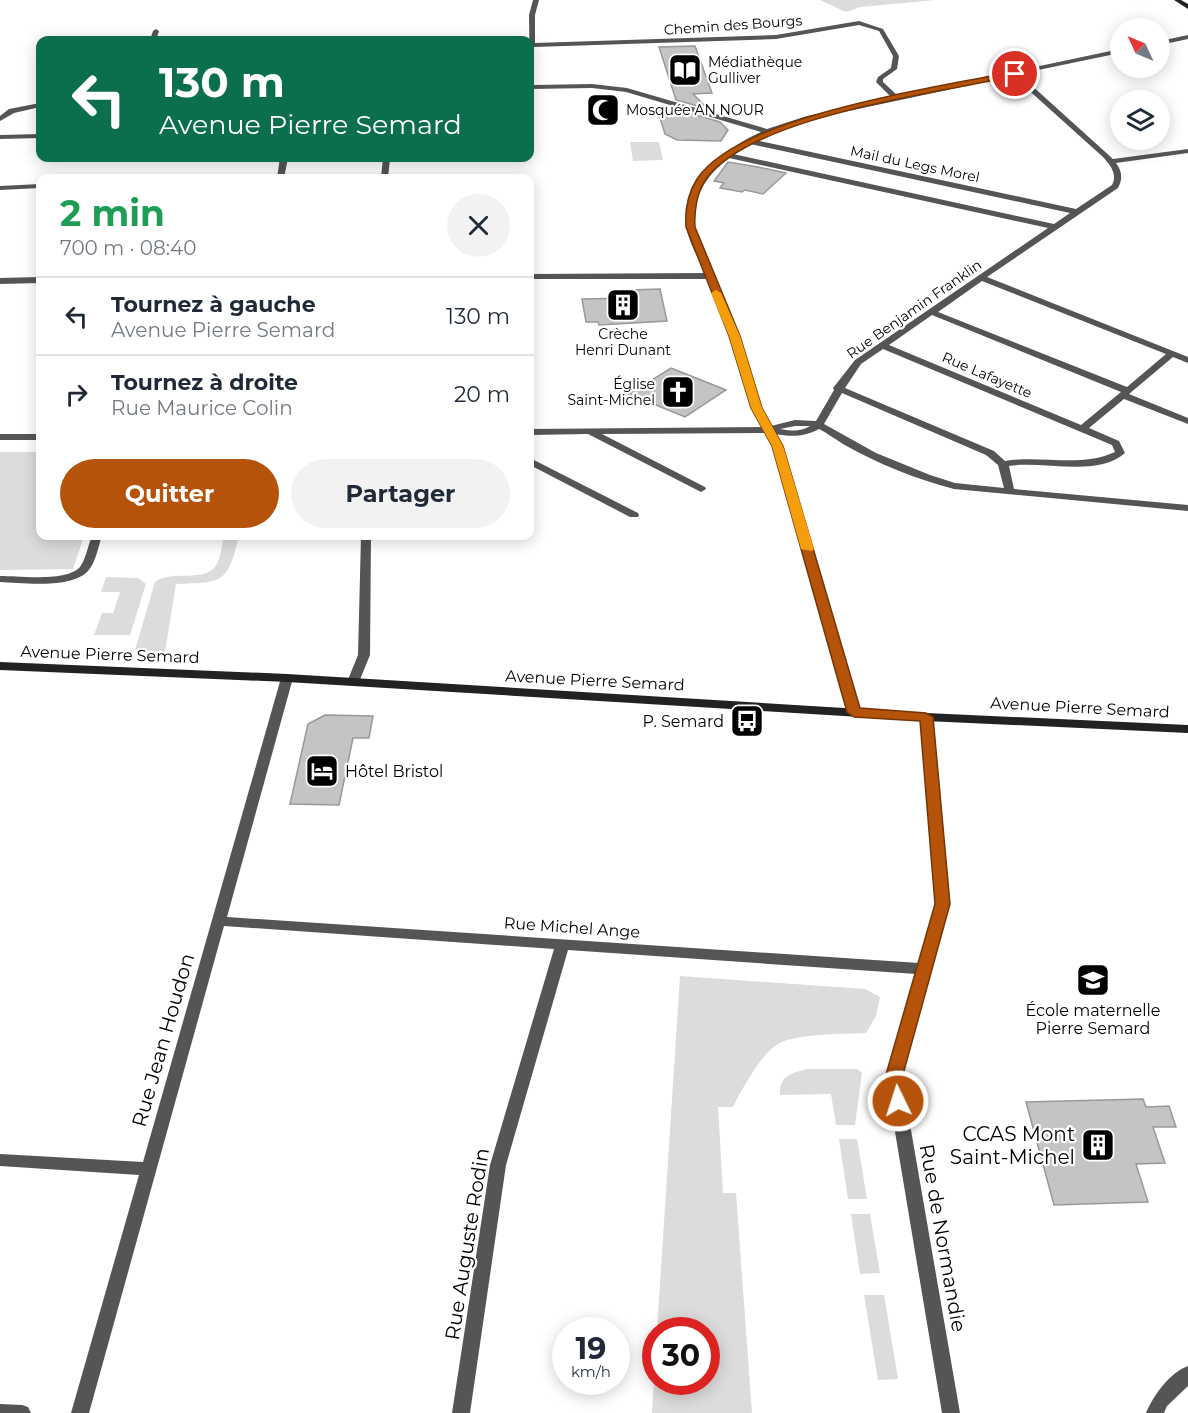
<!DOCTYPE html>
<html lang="fr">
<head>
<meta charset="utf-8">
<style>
	body { margin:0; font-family:Montserrat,sans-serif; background:#f2f2f3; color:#1f2937; height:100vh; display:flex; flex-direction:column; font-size:22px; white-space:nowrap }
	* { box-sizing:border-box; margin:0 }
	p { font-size:20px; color:#747a83 }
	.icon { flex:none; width:33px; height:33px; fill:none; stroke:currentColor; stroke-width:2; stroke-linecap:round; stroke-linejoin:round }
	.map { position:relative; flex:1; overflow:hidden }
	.panel { position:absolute; left:36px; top:174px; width:498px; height:366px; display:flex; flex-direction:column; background:#fff; border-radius:12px; box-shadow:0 3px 15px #0003 }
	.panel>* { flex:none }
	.hud { position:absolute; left:36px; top:36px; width:498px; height:126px; border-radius:12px; box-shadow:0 3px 15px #0003; background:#0b6e4f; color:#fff; overflow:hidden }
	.needle { width:39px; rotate:314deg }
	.tools { position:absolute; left:1110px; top:18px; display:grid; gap:12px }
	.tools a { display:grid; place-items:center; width:60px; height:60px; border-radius:50%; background:#fff; box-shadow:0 3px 15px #0003; font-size:30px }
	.speed { position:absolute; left:552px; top:1317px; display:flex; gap:12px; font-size:30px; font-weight:700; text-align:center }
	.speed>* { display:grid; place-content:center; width:78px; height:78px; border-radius:50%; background:#fff; box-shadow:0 3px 15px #0003; line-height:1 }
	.speed small { font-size:15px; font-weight:400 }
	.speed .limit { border:9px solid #d22; background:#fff; color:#111 }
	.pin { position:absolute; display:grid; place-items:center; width:51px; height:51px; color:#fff; margin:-26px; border:3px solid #fff; border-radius:50%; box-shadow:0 2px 6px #0007 }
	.me { position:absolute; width:66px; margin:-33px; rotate:356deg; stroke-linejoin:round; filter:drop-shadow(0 0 4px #0008) }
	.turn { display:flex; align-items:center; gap:21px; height:126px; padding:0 24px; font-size:27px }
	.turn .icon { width:78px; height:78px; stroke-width:2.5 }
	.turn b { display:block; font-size:42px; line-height:51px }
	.round { display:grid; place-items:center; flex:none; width:63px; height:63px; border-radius:32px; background:#f2f2f3 }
	.summary { display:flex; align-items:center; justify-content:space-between; height:102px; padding:0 24px }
	h1 { font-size:36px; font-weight:700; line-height:45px; color:#1e9e55 }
	.action { display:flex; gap:12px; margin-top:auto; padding:12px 24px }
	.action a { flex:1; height:69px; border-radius:36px; background:#b45309; color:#fff; font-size:24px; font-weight:700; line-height:69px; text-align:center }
	.action a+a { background:#f2f2f3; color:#1f2937 }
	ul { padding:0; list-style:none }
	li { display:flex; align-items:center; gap:18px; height:78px; padding:0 24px; border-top:2px solid #e0e1e3 }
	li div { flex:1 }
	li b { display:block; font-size:22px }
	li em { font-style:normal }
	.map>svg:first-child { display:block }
	.green { fill:#dcdcdc }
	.building { fill:#c4c4c4; stroke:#999; stroke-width:1.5 }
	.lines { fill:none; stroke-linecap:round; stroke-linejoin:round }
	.street { fill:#555; fill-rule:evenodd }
	.secondary { fill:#222; fill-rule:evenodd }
	.route { fill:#b45309; stroke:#753606; stroke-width:1.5 }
	.slow { fill:#f59e0b }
	.labels { text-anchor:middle; stroke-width:4.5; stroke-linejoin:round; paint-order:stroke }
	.far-street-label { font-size:14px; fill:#000; stroke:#fff }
	.far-poi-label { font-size:14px; fill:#000; stroke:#fff; text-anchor:start }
	.street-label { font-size:16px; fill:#000; stroke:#fff }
	.poi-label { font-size:16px; fill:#000; stroke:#fff; text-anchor:end }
	.near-street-label { font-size:20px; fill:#000; stroke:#fff }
	.near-poi-label { font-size:20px; fill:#000; stroke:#fff; text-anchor:end }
</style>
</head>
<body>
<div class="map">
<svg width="1188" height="1413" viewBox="0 0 1188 1413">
	<rect width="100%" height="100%" fill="#fff"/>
	<!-- green -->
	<g class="green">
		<polygon points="820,0 936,0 860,7 846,12"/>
		<polygon points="630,142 659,142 663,160 633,161"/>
		<polygon points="0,452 40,452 40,536 84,536 73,569 0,570"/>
		<path d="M224,536H239C227,584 224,582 176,584L165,652L135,650L155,582C171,569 206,584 217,564C221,556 222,544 224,536Z"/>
		<polygon points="106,577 138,578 146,584 130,635 94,635 102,613 113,613 120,592 101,592"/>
		<path d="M680,976L865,989L880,997L876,1016L866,1033C845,1034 791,1033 775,1046C759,1058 742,1089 733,1107H718L723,1193H736L752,1413H652L655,1362L656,1382H706V1330H657Z"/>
		<path d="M807,1069H857L862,1073L855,1125H836L831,1094L780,1095C779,1076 791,1073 807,1069Z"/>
		<polygon points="839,1139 857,1139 867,1199 848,1199"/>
		<polygon points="851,1214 870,1214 880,1273 860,1274"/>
		<polygon points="864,1295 884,1295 898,1379 878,1380"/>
	</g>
	<!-- building -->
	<g class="building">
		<polygon points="695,46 712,93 693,94 708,109 676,100 659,47"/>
		<polygon points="657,108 672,108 720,122 728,130 721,141 677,140 665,134"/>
		<polygon points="728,162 758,167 786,173 763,194 745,190 742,192 720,188 724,183 714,181"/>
		<polygon points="660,289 667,321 599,325 598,322 586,322 582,299 630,298 629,290"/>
		<polygon points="671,368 726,390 685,417 629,394"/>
		<polygon points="325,715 373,716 369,738 353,738 339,805 290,804 308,724"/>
		<polygon points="1143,1099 1146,1107 1169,1106 1176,1127 1153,1127 1165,1163 1136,1164 1148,1202 1054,1205 1026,1102"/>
	</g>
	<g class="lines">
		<!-- street -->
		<g class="street">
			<path d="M533,0H539L535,15V43L776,35L859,21L883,29L899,56L897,69L883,79V82L898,96L1120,49V53L1019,74L1113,159L1188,149V153L1116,163C1122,171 1123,179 1118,188L987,277L1188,357V363L1173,357L1129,394L1188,418V424L1124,399L1089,428L1119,441L1125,453C1097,478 1043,460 1009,466L1014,489L1188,505V511L954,489C916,479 878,464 843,444C835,439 827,433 819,429C804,437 792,437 775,434L782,446L860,712L854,716L850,715L772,446L765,433L602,434L705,487L706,489L701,492L588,434L530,435V429L762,427L751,408L731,336L707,279H530V274L705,273C699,259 688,241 686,225C680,180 726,148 761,132L626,92L592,88L530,89L529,15ZM859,25L879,31L893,56L891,68L878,77L876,82L892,98L807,116L767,129L627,88L592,84L534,85V47L776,39ZM1013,76L1103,157C1110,165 1118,174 1112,185L1076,209L755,140L776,131L811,119ZM750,144L1070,213L1054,224L733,154ZM729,158L1048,228L855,360L833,388L834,390L816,421L795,420L771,426L761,408L739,336L694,227C693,197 705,176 729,158ZM982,281L1166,354L1127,387L938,312ZM932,315L1121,392L1081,425L889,345ZM883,349L1112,445L1115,452C1080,468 1042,455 1005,461L994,451L845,388L861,364ZM842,393L986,455L998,465L1004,488L955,483L930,475L876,453L824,424ZM795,426H810C800,432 791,431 780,429Z"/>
			<polygon points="156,29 159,31 156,40 150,40 153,31"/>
			<polygon points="1188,35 1188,39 1160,45 1160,41"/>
			<polygon points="40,103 40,107 14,113 0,121 0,116 9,109"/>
			<polygon points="40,134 40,138 0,139 0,135"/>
			<polygon points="280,158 288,158 284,178 277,178"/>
			<polygon points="383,158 390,158 388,178 381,178"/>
			<polygon points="40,184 40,188 0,190 0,186"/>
			<polygon points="40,277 40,283 0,284 0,278"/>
			<rect x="0" y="434" width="40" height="6"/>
			<polygon points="530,458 638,513 639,515 638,517 630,517 530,465"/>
			<path d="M92,536H102C98,547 96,562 88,571C72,589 22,583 0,582V576C19,576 67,582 80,567C86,559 88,545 92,536Z"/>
			<polygon points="361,536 371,536 370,655 359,682 353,686 347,682 358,655"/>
			<polygon points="287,674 293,678 227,917 919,963 935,904 920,717 926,713 930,714 949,904 902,1078 960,1413 942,1413 886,1078 916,974 568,950 506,1165 470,1413 452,1413 490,1165 554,949 224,926 89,1413 71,1413 139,1175 0,1166 0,1154 143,1162 281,678"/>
			<path d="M1188,1366V1386L1167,1406L1164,1413H1146C1154,1395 1169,1373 1188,1366Z"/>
			<polygon points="0,1404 22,1405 28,1407 31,1413 0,1413"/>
		</g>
		<!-- secondary -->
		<g class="secondary">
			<polygon points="1174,0 1181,0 1188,4 1188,9"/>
			<polygon points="0,662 287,674 926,713 1188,725 1188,733 926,721 287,682 0,670"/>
		</g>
	</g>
	<!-- route -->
	<path class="route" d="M1015,71L1018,75C939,94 755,114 706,179C697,192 694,211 695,227L740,336L762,408L783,446L860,708L926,713L933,717L950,904L902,1078L906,1101L904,1106H891L885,1078L935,904L920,721L854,717L847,712L772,446L751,408L729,336L686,227C685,211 688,193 697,179C740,114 939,88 1015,71Z"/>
	<!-- slow -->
	<polygon class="slow" points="716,290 721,293 740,336 762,408 783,446 814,549 812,551 801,549 772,446 751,408 729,336 711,293"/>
	<!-- icons -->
	<defs>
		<g id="library-square" transform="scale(1.725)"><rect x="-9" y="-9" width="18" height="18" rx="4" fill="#000" stroke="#fff"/><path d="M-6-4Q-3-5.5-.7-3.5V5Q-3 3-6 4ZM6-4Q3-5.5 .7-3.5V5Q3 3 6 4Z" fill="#fff"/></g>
		<g id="mosque-square" transform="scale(1.725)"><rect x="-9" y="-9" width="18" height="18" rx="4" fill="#000" stroke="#fff"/><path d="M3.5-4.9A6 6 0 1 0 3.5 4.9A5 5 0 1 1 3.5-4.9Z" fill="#fff"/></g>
		<g id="building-square" transform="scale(1.725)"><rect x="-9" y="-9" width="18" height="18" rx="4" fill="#000" stroke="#fff"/><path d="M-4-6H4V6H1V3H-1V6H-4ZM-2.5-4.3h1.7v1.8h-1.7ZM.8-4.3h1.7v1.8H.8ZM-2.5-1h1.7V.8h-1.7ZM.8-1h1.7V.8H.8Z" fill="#fff"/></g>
		<g id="church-square" transform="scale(1.725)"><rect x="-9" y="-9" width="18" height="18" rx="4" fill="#000" stroke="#fff"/><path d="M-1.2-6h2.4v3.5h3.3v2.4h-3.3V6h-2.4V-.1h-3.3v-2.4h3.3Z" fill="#fff"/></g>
		<g id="bus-square" transform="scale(1.725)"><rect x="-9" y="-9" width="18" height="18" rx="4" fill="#000" stroke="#fff"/><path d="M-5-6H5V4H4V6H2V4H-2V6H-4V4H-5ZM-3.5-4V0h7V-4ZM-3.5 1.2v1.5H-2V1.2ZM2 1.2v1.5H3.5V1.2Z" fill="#fff"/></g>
		<g id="hotel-square" transform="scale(1.725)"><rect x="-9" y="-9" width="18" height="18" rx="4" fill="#000" stroke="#fff"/><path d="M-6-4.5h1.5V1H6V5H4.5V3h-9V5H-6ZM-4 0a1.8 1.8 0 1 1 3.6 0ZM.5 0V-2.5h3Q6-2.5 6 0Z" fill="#fff"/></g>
		<g id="school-square" transform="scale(1.725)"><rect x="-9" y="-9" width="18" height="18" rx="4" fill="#000" stroke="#fff"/><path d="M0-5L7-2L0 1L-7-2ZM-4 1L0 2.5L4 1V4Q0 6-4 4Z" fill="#fff"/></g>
	</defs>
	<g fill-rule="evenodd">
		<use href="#library-square" x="685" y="70"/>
		<use href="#mosque-square" x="603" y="110"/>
		<use href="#building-square" x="623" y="305"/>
		<use href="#church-square" x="678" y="392"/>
		<use href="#bus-square" x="747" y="721"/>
		<use href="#hotel-square" x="322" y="771"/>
		<use href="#school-square" x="1093" y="980"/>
		<use href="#building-square" x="1098" y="1145"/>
	</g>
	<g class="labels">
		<!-- far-street labels -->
		<g class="far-street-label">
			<text transform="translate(733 25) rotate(-4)" y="5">Chemin des Bourgs</text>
			<text transform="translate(915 164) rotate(12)" y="5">Mail du Legs Morel</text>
			<text transform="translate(914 309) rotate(-35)" y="5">Rue Benjamin Franklin</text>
			<text transform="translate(987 375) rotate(23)" y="5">Rue Lafayette</text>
		</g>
		<!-- far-poi labels -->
		<g class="far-poi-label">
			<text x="708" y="67">Médiathèque<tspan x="708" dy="16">Gulliver</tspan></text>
			<text x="626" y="115">Mosquée AN NOUR</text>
			<text x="623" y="339" text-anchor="middle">Crèche<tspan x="623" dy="16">Henri Dunant</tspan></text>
			<text x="655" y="389" text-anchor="end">Église<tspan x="655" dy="16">Saint-Michel</tspan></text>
		</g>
		<!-- street labels -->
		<g class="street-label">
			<text transform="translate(110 654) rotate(2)" y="6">Avenue Pierre Semard</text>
			<text transform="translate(595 680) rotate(3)" y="6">Avenue Pierre Semard</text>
			<text transform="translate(1080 707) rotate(3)" y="6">Avenue Pierre Semard</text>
			<text transform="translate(572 927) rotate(4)" y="6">Rue Michel Ange</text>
		</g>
		<!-- poi labels -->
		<g class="poi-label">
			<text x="724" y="727">P. Semard</text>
			<text x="345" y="777" text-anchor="start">Hôtel Bristol</text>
			<text x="1093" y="1016" text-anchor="middle">École maternelle<tspan x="1093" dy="18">Pierre Semard</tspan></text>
		</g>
		<!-- near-street labels -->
		<g class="near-street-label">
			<text transform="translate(163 1040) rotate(-74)" y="7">Rue Jean Houdon</text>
			<text transform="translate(943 1238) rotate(80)" y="7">Rue de Normandie</text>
			<text transform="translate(467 1244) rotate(-81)" y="7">Rue Auguste Rodin</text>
		</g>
		<!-- near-poi labels -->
		<g class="near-poi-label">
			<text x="1075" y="1141">CCAS Mont<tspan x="1075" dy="23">Saint-Michel</tspan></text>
		</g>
	</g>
</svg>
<div class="tools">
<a><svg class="needle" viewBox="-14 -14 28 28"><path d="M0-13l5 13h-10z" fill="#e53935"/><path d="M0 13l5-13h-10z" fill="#747a83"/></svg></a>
<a><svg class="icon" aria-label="layers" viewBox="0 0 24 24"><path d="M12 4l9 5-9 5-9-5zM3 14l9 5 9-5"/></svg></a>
</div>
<div class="speed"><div>19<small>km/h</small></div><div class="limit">30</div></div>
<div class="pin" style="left:1015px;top:74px;background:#d93025"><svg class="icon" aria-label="arrive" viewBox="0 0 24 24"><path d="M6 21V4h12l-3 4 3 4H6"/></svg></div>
<svg class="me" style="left:898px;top:1101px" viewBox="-20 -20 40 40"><circle r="17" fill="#b45309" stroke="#fff" stroke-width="3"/><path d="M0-11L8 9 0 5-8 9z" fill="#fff"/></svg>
<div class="hud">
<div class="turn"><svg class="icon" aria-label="left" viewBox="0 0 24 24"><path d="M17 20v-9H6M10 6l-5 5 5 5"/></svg><div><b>130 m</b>Avenue Pierre Semard</div></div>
</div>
<section class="panel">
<div class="summary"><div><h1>2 min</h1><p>700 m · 08:40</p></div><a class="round"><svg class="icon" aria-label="close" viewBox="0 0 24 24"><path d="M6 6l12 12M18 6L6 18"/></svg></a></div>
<ul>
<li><svg class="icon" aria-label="left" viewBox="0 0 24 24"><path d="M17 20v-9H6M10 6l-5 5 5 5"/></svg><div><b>Tournez à gauche</b><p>Avenue Pierre Semard</p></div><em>130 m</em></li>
<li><svg class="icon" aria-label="right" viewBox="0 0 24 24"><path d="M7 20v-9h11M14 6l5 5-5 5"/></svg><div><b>Tournez à droite</b><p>Rue Maurice Colin</p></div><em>20 m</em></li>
</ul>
<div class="action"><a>Quitter</a><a>Partager</a></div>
</section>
</div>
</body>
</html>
